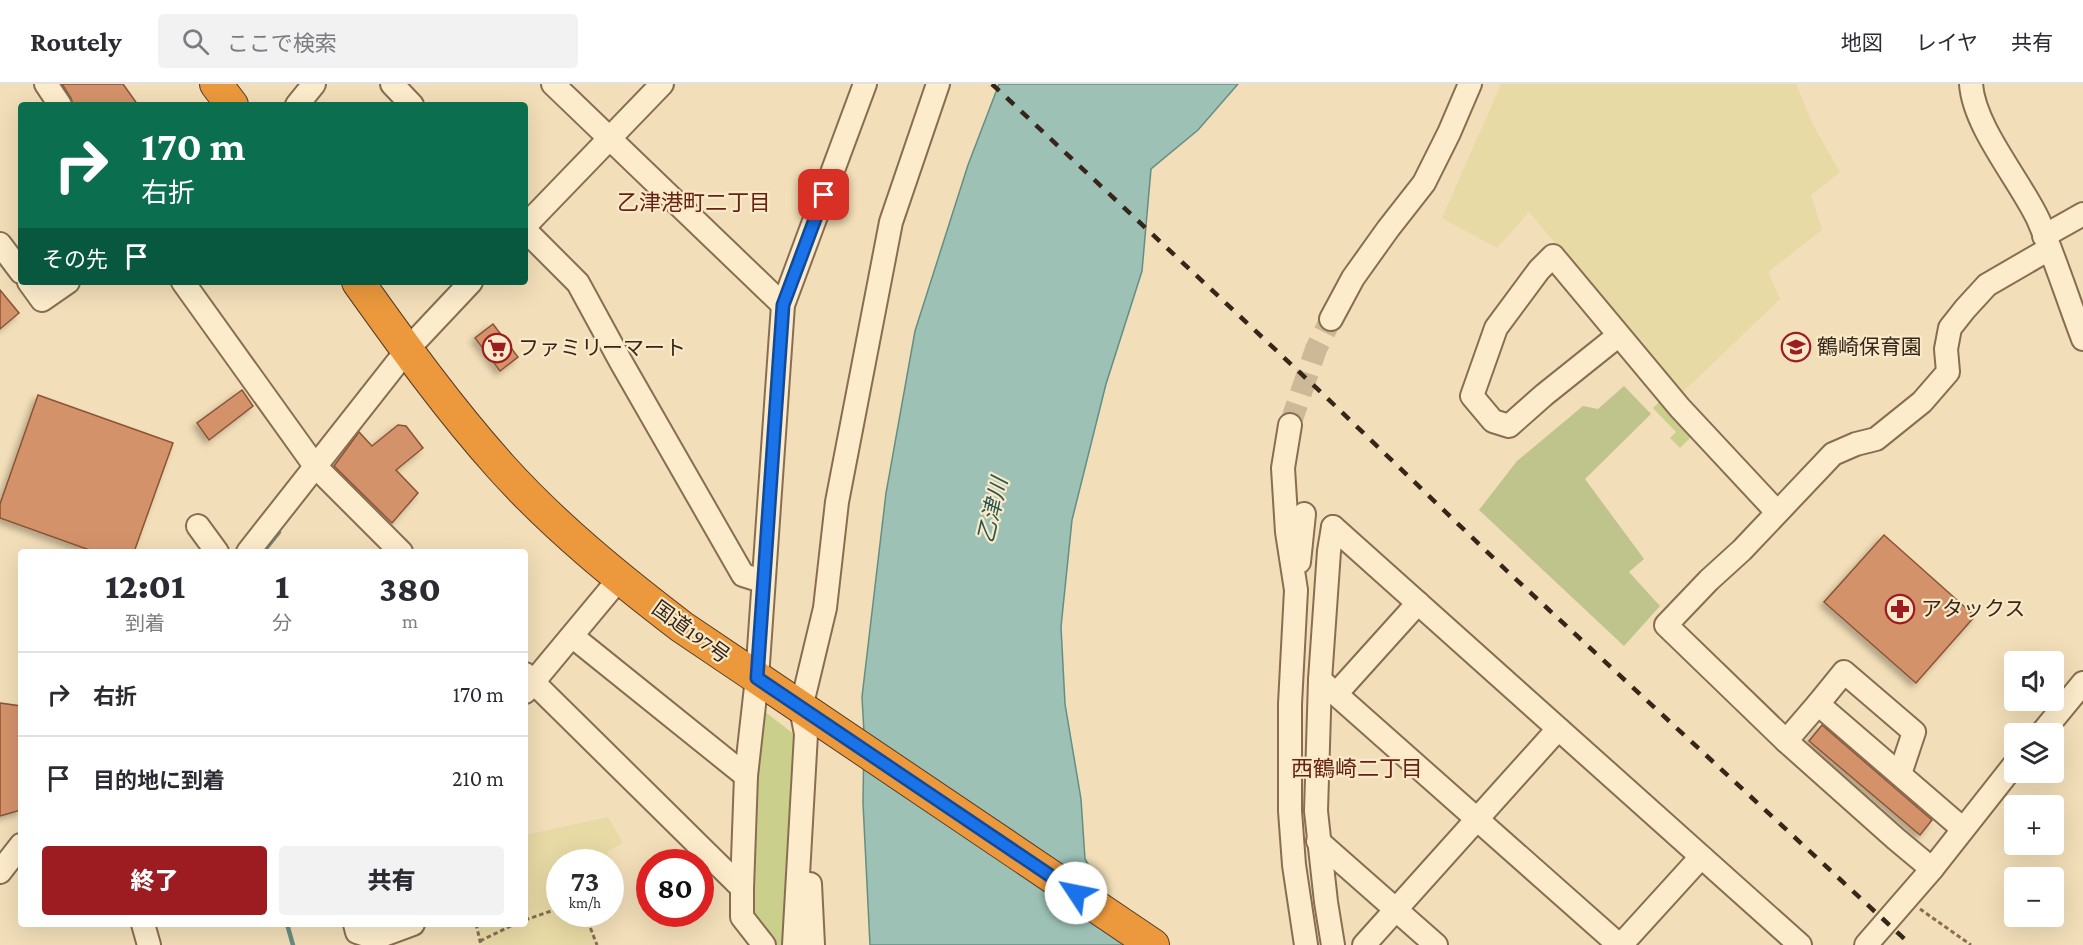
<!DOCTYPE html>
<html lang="ja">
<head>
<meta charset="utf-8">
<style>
	body { margin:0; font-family:"Crimson Pro","Noto Sans JP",serif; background:#f2f2f3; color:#2b2b33; height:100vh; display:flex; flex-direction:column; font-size:22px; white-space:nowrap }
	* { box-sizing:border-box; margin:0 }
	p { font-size:20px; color:#7c7c81 }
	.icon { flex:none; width:33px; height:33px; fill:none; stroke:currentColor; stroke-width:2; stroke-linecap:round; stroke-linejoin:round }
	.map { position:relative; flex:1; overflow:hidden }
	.side { position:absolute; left:18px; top:465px; width:510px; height:378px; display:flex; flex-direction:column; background:#fff; border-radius:6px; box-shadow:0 6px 24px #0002 }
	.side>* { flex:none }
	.banner { position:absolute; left:18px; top:18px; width:510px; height:183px; border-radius:6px; box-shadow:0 6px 24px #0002; background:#0b6e4f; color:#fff; overflow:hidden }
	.buttons { position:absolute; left:2004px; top:567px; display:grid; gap:12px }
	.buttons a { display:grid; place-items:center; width:60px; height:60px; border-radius:6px; background:#fff; box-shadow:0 6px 24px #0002; font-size:30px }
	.speed { position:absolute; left:546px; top:765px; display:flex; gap:12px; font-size:30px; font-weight:700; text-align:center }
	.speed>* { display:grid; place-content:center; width:78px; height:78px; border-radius:50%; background:#fff; box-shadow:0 6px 24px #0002; line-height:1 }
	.speed small { font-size:15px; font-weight:400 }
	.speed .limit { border:9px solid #d22; background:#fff; color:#111 }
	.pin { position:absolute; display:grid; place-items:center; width:51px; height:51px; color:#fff; margin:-26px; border-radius:12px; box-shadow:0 3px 9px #0006 }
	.me { position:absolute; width:66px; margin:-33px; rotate:304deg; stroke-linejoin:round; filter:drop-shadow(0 0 4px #0008) }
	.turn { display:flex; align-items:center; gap:21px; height:126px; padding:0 24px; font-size:27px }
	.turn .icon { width:78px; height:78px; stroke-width:2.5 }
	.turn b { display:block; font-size:42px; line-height:51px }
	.then { display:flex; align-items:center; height:57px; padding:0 24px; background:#0003; gap:12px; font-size:22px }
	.eta { display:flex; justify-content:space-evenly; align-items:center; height:102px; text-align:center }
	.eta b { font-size:36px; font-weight:800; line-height:42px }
	.action { display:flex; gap:12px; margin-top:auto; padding:12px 24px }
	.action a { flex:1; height:69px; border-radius:6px; background:#9d1c22; color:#fff; font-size:24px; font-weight:800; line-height:69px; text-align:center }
	.action a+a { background:#f2f2f3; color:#2b2b33 }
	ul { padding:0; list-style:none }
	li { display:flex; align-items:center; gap:18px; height:84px; padding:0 24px; border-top:2px solid #e1e1e2 }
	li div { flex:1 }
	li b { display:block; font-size:22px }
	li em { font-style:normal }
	header { display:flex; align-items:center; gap:36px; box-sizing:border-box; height:84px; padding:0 30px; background:#fff; border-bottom:2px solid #e1e1e2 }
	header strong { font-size:28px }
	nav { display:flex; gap:33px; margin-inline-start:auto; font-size:21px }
	.search { width:420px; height:54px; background:#f2f2f3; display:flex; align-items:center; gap:15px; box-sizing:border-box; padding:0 21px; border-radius:6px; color:#7c7c81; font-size:22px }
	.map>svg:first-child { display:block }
	.farmland { fill:#e8daa5 }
	.green { fill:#cad08b }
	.cemetery { fill:#bfc38c }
	.water { fill:#9dc1b5; stroke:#658e83; stroke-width:1.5 }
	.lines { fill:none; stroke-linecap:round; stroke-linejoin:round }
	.stream { stroke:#658e83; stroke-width:4.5 }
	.building { fill:#d4926a; stroke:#8a5435; stroke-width:1.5; filter:url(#shadow) }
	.minor-tunnel { stroke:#ccb998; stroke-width:22; stroke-dasharray:22 11; stroke-linecap:butt }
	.minor-casing { stroke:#896d52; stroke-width:26 }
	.highway-casing { stroke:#553b27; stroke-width:34 }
	.path { stroke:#896d52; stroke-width:3; stroke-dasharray:4.5 3; stroke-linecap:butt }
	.minor { stroke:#fceccb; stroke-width:22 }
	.highway { stroke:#ec993d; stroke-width:32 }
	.rail { stroke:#362619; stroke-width:4.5; stroke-dasharray:10 10; stroke-linecap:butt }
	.route-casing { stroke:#114b97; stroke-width:15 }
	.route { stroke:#1a73e8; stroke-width:10 }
	.labels { text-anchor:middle; stroke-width:4.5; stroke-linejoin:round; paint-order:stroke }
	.poi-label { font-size:21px; fill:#362619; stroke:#f9e9c8; text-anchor:start }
	.street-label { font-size:21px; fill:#362619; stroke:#f9e9c8 }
	.neighbourhood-label { font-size:22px; fill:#662214; stroke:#f9e9c8 }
	.water-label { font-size:22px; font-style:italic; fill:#265752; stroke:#f9e9c8 }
</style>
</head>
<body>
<header>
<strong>Routely</strong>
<div class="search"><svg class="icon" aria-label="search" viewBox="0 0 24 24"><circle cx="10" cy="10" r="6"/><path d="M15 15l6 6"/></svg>ここで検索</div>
<nav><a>地図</a><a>レイヤ</a><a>共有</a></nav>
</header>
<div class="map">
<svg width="2083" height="861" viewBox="0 0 2083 861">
	<defs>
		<filter id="shadow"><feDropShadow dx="-4" dy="4" stdDeviation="3" flood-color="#0004"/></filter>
	</defs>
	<rect width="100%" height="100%" fill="#f2deb8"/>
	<!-- farmland -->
	<g class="farmland">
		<polygon points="1501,0 1796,0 1813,41 1840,88 1811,111 1822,146 1768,188 1780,215 1682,309 1529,128 1497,164 1442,134"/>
		<polygon points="608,733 623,759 607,768 624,800 611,806 610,778 560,778 560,830 583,830 599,861 481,861 476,840 525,840 525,751"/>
	</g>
	<!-- green -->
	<g class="green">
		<polygon points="1662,315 1695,349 1680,364 1670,354 1676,348 1653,324"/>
		<polygon points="756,621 795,651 786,861 769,861 745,832"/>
	</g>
	<!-- cemetery -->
	<polygon class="cemetery" points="1624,302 1651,330 1585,395 1644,475 1629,488 1660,522 1624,562 1479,426 1517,377 1583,322 1598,325"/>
	<!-- water -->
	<polygon class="water" points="999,0 1238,0 1198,46 1151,85 1142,187 1106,300 1072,436 1061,543 1065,620 1081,715 1085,775 1138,861 870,861 863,719 864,649 862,613 886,409 915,247 968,81"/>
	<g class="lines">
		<!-- stream -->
		<g class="stream">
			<polyline points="263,468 279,448"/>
			<polyline points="287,840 293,861"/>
		</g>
	</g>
	<!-- building -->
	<g class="building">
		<polygon points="62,0 123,0 138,21 73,21 71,14"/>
		<polygon points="0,206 19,229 0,245"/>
		<polygon points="493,240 518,273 500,287 475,254"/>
		<polygon points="242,306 253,322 209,356 197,339"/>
		<polygon points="38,311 173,359 134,468 95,468 0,434 0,420"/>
		<polygon points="398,341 406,342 423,364 396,386 418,409 392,439 334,382 359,348 372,362"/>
		<polygon points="1884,451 1975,532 1916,599 1824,518"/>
		<polygon points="0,619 21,622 21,726 0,732"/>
		<polygon points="1822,641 1932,736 1920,751 1809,657"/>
	</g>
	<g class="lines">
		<!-- minor-tunnel -->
		<polyline class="minor-tunnel" points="1290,341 1316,265 1331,235"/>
		<!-- minor casing -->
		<g class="minor-casing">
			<g id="minor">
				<polyline points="46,0 60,21"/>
				<polyline points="392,0 412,21"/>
				<polyline points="553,0 783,221"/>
				<path d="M1971,0C1974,43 2019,95 2038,135C2055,174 2068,216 2083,255"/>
				<polyline points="297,21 314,0"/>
				<polyline points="525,142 662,0"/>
				<polyline points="525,146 578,199 621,278 743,491 762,497"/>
				<polyline points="2044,152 2083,130"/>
				<polyline points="0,160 21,188"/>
				<polyline points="29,198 42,216 68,198"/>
				<polyline points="183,198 315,382 401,468"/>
				<polyline points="1331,235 1353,194 1388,145 1424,99 1449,49 1470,0"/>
				<polyline points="1619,251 1544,311 1509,342 1493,337 1472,312 1496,244 1539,186 1553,172 1680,324 1777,428"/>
				<polyline points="1290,341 1283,384 1287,448 1296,506 1290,620 1290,727 1294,781 1306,861"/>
				<polyline points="198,442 217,468"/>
				<polyline points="1333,443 1800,861"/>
				<polyline points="1333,443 1329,467 1320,596 1316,727 1326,818 1333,861"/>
				<polyline points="248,468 407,266 471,198"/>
				<polyline points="1299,478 1304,430"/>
				<polyline points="572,552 746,692"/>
				<polyline points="525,590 742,804"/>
				<polyline points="1320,596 1619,861"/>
				<polyline points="525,608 619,495"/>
				<polyline points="1336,610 1418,519"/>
				<polyline points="1818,620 1844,588 1914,648 1900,690"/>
				<polyline points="2041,650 2083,599"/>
				<polyline points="1786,657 1818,620 1963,745"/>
				<polyline points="1318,757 1436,861"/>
				<polyline points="1932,785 1896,755 1786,657 1666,541 1709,496 1742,466 1833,370 1856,360 1876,355 1922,318 1948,288 1946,265 1950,244 1965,225 1987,201 2049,165"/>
				<polyline points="0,788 21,761"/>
				<polyline points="810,800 813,861"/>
				<polyline points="143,840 149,861"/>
				<polyline points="355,840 357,848 375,854"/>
				<polyline points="377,861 375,854 413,840"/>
				<polyline points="764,861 742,833 742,804 746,692 757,594 783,221 865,0"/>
				<polyline points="794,861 806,650 801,624 825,524 837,418 891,138 938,0"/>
				<polyline points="1364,861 1558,645"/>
				<polyline points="1621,861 1701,773"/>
				<polyline points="1866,861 1932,785 2014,681"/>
			</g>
		</g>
		<!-- highway casing -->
		<g class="highway-casing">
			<g id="highway">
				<polyline points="216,0 232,21"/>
				<path d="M358,198C403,261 449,325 501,383C555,443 618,494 682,543L1153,861"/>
			</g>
		</g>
		<!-- path -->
		<g class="path">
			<polyline points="1920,825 1971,861"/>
			<polyline points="585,830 597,861"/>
			<polyline points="525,836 560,824"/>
			<polyline points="476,840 481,861"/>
			<polyline points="480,857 515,840"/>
		</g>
		<!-- minor -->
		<use href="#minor" class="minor"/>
		<!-- highway -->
		<use href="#highway" class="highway"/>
		<!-- rail -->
		<polyline class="rail" points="992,0 1326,313 1507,487 1911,861"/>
	</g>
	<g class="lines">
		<!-- route casing -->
		<g class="route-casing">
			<polyline id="route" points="824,111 783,221 757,594 1076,809"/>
		</g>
		<!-- route -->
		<use href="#route" class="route"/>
	</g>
	<!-- icons -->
	<defs>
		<g id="school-ring" transform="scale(1.5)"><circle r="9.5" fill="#f9e9c8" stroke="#9d1c22" stroke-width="1.5"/><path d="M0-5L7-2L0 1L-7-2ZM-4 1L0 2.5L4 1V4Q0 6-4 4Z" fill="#9d1c22"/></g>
		<g id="supermarket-ring" transform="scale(1.5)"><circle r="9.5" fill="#f9e9c8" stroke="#9d1c22" stroke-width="1.5"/><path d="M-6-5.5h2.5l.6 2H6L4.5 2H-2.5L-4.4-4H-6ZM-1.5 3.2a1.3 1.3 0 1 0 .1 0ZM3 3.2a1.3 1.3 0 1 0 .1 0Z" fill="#9d1c22"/></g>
		<g id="pharmacy-ring" transform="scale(1.5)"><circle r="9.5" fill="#f9e9c8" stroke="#9d1c22" stroke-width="1.5"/><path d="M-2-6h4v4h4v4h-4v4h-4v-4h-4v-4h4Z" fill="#9d1c22"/></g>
	</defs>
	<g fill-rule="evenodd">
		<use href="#school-ring" x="1796" y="263"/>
		<use href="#supermarket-ring" x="497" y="264"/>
		<use href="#pharmacy-ring" x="1900" y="525"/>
	</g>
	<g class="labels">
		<!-- poi labels -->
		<g class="poi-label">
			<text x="1817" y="270">鶴崎保育園</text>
			<text x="518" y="271">ファミリーマート</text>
			<text x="1921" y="532">アタックス</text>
		</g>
		<!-- street labels -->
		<g class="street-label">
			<text transform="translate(691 548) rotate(36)" y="7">国道197号</text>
		</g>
		<!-- neighbourhood labels -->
		<g class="neighbourhood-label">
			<text x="694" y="126">乙津港町二丁目</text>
			<text x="1357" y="692">西鶴崎二丁目</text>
		</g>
		<!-- water labels -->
		<g class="water-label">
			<text transform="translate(992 426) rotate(-77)" y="8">乙津川</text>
		</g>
	</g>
</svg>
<div class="buttons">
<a><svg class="icon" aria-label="sound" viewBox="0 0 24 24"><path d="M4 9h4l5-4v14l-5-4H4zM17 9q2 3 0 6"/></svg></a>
<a><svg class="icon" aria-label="layers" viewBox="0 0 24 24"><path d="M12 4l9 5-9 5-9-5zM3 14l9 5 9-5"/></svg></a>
<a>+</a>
<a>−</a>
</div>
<div class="speed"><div>73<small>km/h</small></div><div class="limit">80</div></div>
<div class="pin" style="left:824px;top:111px;background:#d93025"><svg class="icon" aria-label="arrive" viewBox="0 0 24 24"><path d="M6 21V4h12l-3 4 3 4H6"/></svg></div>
<svg class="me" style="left:1076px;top:809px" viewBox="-20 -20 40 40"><circle r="19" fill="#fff"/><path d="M0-13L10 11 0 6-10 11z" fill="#1a73e8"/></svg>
<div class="banner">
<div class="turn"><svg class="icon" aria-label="right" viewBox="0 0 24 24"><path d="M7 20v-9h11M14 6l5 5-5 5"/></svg><div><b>170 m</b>右折</div></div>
<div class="then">その先<svg class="icon" aria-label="arrive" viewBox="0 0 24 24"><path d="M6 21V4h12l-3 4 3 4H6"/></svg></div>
</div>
<section class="side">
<div class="eta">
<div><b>12:01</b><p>到着</p></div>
<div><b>1</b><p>分</p></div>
<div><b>380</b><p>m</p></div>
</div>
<ul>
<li><svg class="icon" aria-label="right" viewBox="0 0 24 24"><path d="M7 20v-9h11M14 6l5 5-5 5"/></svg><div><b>右折</b></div><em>170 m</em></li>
<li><svg class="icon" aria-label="arrive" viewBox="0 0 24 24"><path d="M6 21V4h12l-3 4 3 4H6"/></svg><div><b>目的地に到着</b></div><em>210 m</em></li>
</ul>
<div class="action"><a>終了</a><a>共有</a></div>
</section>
</div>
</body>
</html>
